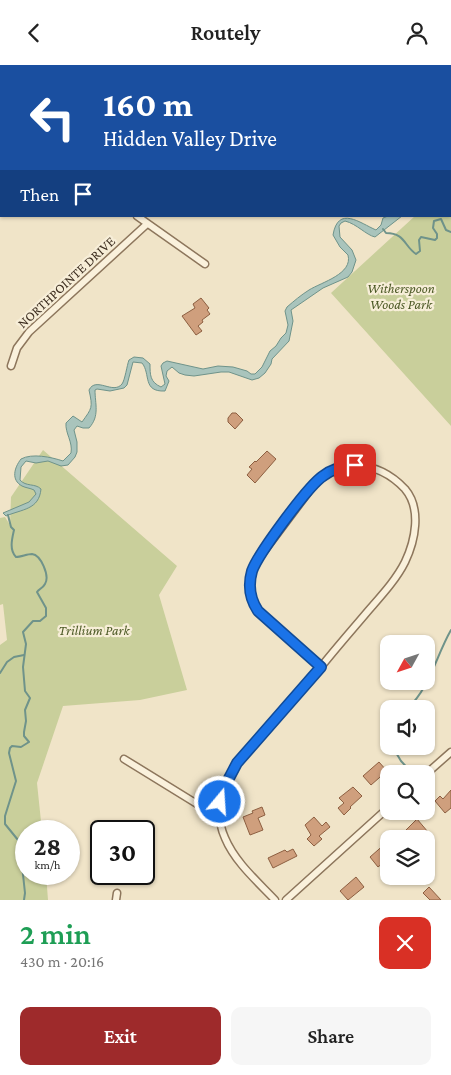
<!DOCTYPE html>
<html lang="en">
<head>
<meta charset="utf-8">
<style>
	body { margin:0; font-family:"Crimson Pro",serif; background:#f6f6f6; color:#222; height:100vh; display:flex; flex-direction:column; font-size:19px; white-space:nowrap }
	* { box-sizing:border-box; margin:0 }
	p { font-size:16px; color:#767676 }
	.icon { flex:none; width:28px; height:28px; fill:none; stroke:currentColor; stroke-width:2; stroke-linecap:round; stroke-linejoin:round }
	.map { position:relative; height:835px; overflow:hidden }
	.drawer { display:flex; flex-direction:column; background:#fff; flex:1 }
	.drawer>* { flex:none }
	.banner { position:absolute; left:0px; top:0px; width:451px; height:152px; box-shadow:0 1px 4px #0004; background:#1a4fa0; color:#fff; overflow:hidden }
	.needle { width:32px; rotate:230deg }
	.fabs { position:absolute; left:380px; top:570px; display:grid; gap:10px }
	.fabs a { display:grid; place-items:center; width:55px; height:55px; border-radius:10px; background:#fff; box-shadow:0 1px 4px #0004; font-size:25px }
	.speed { position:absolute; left:15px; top:755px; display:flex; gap:10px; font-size:25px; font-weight:700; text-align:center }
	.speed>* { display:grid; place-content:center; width:65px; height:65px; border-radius:50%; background:#fff; box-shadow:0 1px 4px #0004; line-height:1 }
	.speed small { font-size:12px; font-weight:400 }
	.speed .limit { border:2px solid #111; border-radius:8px; background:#fff; color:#111 }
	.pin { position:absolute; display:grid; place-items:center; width:42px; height:42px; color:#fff; margin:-21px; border-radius:10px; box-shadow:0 2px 8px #0006 }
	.me { position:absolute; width:55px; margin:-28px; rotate:18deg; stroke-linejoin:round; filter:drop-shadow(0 0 4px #0008) }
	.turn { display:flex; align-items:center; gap:18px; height:105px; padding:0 20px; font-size:22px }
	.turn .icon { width:65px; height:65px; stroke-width:2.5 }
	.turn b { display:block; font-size:35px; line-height:42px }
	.then { display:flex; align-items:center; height:48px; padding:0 20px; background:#0003; gap:10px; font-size:19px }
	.round { display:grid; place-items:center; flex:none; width:52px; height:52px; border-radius:10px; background:#f6f6f6 }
	.headline { display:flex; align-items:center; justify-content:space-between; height:85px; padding:0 20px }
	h1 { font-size:30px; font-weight:600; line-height:38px; color:#1e9e55 }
	.cta { display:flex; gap:10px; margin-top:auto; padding:10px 20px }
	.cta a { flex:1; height:58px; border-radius:10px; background:#9e2a2b; color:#fff; font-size:20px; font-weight:600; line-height:58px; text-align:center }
	.cta a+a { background:#f6f6f6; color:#222 }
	header { display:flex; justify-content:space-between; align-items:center; height:65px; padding:0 20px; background:#fff; font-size:22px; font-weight:600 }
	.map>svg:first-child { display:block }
	.green { fill:#c9cf9b }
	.water { fill:#a9c4bc; stroke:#6f938a }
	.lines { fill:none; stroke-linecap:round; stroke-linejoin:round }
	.stream { stroke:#6f938a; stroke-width:2 }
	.building { fill:#cf9f7d; stroke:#8d5f41 }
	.street-casing { stroke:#8d765c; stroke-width:9 }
	.street { stroke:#faf1dc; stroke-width:6 }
	.route-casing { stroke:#114b97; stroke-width:12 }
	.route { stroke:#1a73e8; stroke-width:9 }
	.labels { text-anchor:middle; stroke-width:4.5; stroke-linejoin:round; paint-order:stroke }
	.street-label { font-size:14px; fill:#3d2e20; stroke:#f7eed8 }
	.park-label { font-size:14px; font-style:italic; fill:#4d5a26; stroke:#f7eed8 }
</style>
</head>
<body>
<header><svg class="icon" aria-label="back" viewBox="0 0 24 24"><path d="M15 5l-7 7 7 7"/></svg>Routely<svg class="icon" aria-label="person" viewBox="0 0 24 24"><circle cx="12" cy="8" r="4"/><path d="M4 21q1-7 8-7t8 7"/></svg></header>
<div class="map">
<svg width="451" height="835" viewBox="0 0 451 835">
	<rect width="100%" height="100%" fill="#f0e4c8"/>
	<!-- green -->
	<g class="green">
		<polygon points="451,119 451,361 331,228 415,151 450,151"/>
		<polygon points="43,385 177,501 159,530 187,625 140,635 63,641 37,718 42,766 26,766 26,809 46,809 48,835 0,835 0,580 7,575 3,539 0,540 0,453 5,452 10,460 11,432"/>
	</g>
	<!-- water -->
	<path class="water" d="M388,151H402L375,172C366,170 357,159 345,156L341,158L339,161L340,172L352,185L356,195L352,207L348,212L323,223L291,245L293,256L289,276L272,294L271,299L265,308L259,313L252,315L229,307H221L194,311L185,310L179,308L172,302L167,306L166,311L169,316L165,326C142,327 151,309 142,298L133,297L127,320L124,323L110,326L97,324L95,325C95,339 100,351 89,363H83L77,361L74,365L77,377V387L75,392L68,400L61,401L48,396L36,398L26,396L21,402L20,415C26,422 35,418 41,424C39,445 22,444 6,451L3,448L29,437L36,429L34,425C30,423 26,423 22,421C11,415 14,403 21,394C32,388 51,392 63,396L71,388C73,377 65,368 66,358L73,351L82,357C92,343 93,343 89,325C96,311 113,330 122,319C125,315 127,300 129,295L134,292L143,293L150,299C150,310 150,317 161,322L165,319L161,301L163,298L167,296L203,304L218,301L233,302L247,306L251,309H255L262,302L270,286L276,281L281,273L286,268L288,260L285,246L287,242C294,236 301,230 309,225C322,217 353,209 348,190L340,182L333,170C338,140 360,158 376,165L381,160L383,153Z"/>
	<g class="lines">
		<!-- stream -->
		<g class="stream">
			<path d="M383,164L386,168C405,168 404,181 416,189L420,186L419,175L421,172L435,175L437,173V169L433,163L434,156L441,154L446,165L451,167"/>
			<path d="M8,450L11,462L14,465C12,474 9,485 16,492C21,492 27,489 32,489C41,490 50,511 45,519C43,523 39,524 37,527L46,543V551L40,556H33L23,567L26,579L23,602L25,626L30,633L25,645L26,656L24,667V671L29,677L21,682L12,681L10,683L9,688L16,716L5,751V759L18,775L20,782L25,828L24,835"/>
			<polyline points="0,608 7,597 14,592 24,590"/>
			<path d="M407,644C430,623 436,591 451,565"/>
			<path d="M389,659C383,664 384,670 389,676"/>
			<polyline points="392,681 401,696 413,709"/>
		</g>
	</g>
	<!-- building -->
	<g class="building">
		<polygon points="201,233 209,243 207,245 210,249 202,255 203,257 198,261 202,266 196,270 182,251 195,243 193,239"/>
		<polygon points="232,348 236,348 243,355 235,364 228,357 228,353"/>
		<polygon points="267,386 276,394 255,418 247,410 252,404 249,402 255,396 256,397"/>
		<polygon points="426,661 433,670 426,675"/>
		<polygon points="379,697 387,706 371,720 363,711"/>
		<polygon points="353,722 362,731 350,742 351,743 344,750 338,743 344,738 339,733"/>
		<polygon points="451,725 451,743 445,748 435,736 440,731 443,734"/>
		<polygon points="262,742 265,750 258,753 263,765 250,770 243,752 253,748 252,746"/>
		<polygon points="314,752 322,761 326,757 330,762 319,771 322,774 314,781 307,774 311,770 305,760"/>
		<polygon points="417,754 428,767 424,770 426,772 424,774 410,774 404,767"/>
		<polygon points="386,778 389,782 389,793 378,802 370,792"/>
		<polygon points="293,784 297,791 273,803 268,793 285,785 287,787"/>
		<polygon points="356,812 364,822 348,835 340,826"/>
		<polygon points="429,822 441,835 430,835 423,828"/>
	</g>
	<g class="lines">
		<!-- street casing -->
		<g class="street-casing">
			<g id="street">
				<polyline points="153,0 153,1"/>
				<polyline points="279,0 279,1"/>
				<polyline points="0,12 1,13"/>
				<polyline points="137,151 205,199"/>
				<polyline points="11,301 17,283 29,267 147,159"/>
				<path d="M355,400C375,401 391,409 405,424C422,444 415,476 405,497C396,515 381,531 368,546C352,565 336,583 321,602L258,546C248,530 249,515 256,497L316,417L333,405L342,401Z"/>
				<polyline points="124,694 210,747 219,750"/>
				<polyline points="426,709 451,687"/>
				<polyline points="116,835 117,828"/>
				<path d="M275,835C257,816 235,797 225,773C205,728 243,691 270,660C287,640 304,621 321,602"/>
				<polyline points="286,835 389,742"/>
			</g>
		</g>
		<!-- street -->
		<use href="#street" class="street"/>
	</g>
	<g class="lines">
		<!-- route casing -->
		<g class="route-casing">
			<path id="route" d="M220,737L225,721L237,698L321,602L258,546C250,534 248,520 252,506C258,489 308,421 323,411C332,404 343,401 355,400"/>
		</g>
		<!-- route -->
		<use href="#route" class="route"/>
	</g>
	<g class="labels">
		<!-- street labels -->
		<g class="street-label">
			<text transform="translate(66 217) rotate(-43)" y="5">NORTHPOINTE DRIVE</text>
		</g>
		<!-- park labels -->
		<g class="park-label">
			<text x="401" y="228">Witherspoon<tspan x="401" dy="16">Woods Park</tspan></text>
			<text x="94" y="570">Trillium Park</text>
		</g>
	</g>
</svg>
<div class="fabs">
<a><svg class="needle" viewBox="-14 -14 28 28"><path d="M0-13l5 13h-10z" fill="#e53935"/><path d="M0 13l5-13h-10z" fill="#767676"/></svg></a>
<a><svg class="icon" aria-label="sound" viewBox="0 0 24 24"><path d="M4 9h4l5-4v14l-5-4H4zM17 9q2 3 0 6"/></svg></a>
<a><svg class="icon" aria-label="search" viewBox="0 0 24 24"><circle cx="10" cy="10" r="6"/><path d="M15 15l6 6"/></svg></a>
<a><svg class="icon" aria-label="layers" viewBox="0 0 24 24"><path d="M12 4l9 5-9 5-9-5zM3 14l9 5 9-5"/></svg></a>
</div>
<div class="speed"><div>28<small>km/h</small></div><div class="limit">30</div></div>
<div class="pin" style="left:355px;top:400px;background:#d93025"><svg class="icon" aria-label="arrive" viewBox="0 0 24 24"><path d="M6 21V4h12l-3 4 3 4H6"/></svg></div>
<svg class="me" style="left:220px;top:737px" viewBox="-20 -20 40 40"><circle r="17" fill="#1a73e8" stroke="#fff" stroke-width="3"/><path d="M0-11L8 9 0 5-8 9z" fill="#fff"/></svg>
<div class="banner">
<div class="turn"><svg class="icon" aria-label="left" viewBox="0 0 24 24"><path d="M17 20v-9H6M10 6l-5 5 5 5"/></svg><div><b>160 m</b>Hidden Valley Drive</div></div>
<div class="then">Then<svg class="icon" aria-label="arrive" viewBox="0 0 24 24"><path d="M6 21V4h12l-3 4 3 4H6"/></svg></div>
</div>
</div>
<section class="drawer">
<div class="headline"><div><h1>2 min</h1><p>430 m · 20:16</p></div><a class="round" style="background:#d93025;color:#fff"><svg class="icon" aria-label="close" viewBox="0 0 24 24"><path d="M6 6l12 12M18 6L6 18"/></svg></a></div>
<div class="cta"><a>Exit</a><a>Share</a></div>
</section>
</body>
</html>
